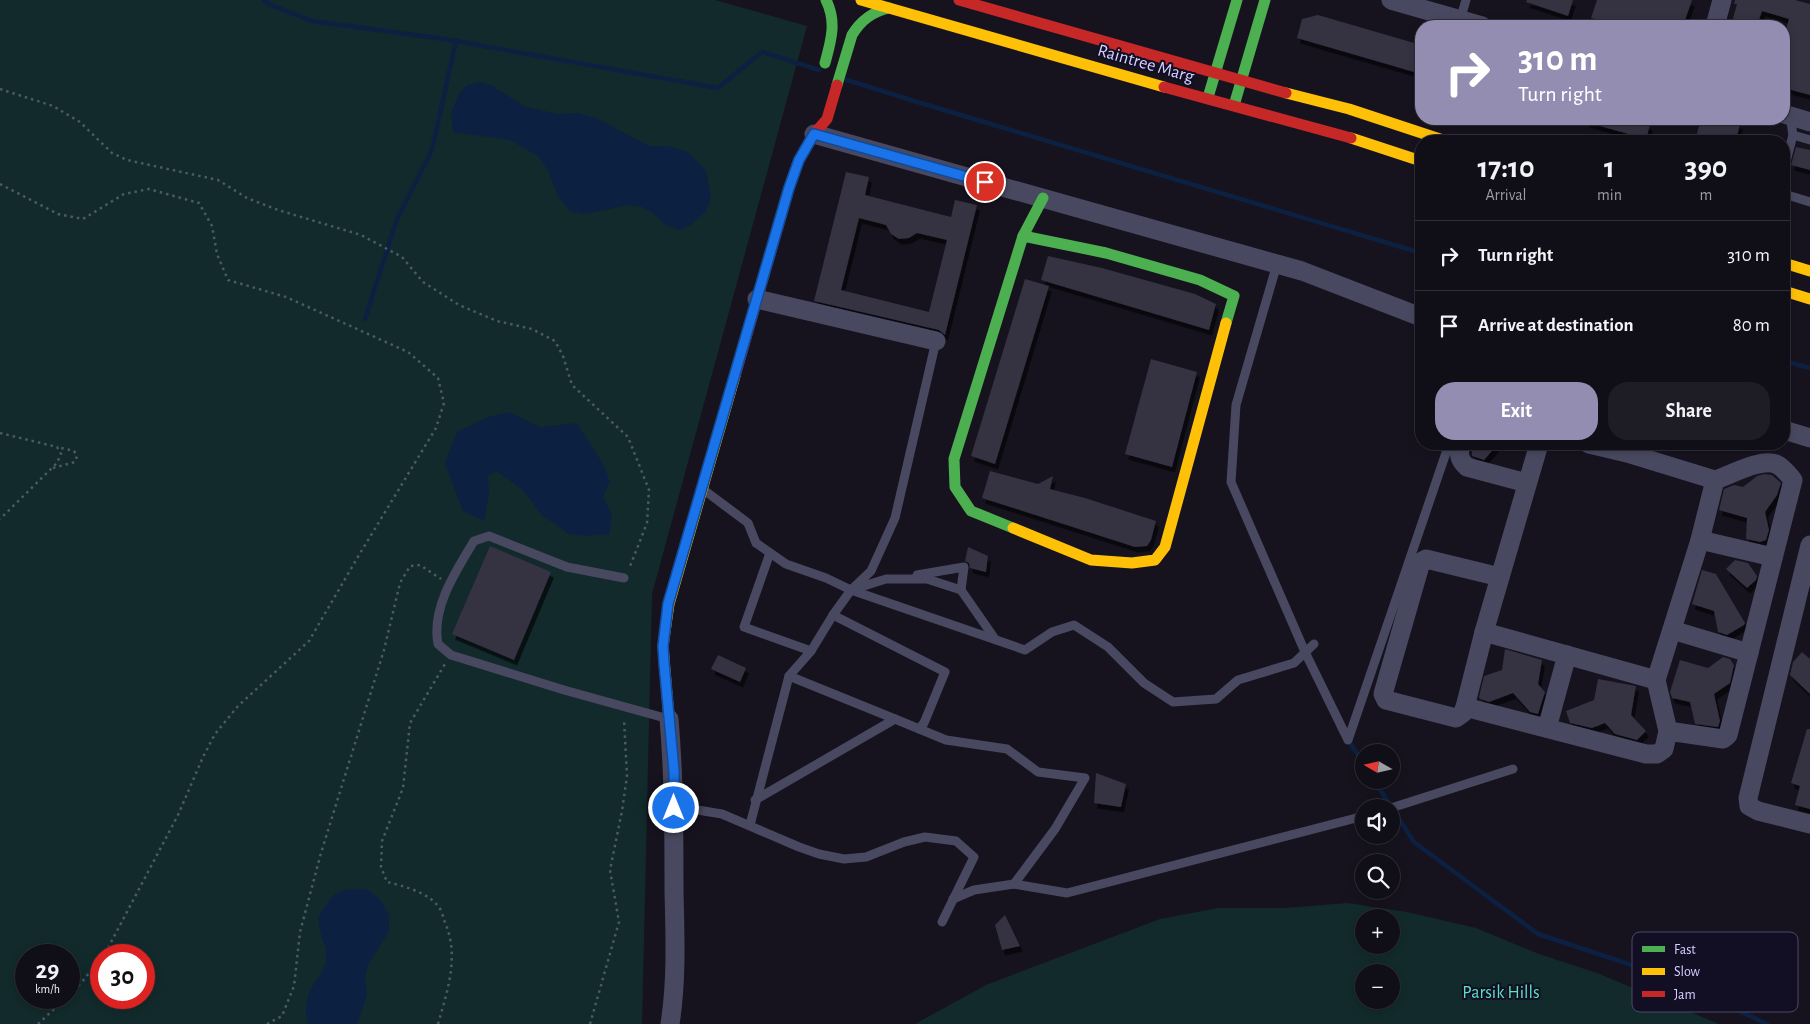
<!DOCTYPE html>
<html lang="en">
<head>
<meta charset="utf-8">
<style>
	body { margin:0; font-family:"Alegreya Sans",sans-serif; background:#1e1c24; color:#f1f3f6; height:100vh; display:flex; flex-direction:column; font-size:19px; white-space:nowrap }
	* { box-sizing:border-box; margin:0 }
	p { font-size:16px; color:#9c9ca1 }
	.icon { flex:none; width:28px; height:28px; fill:none; stroke:currentColor; stroke-width:2; stroke-linecap:round; stroke-linejoin:round }
	.map { position:relative; flex:1; overflow:hidden }
	.panel { position:absolute; left:1415px; top:135px; width:375px; height:315px; display:flex; flex-direction:column; background:#100e17; border-radius:20px; box-shadow:0 2px 8px #0003,0 0 0 1px #302e36 }
	.panel>* { flex:none }
	.top-card { position:absolute; left:1415px; top:20px; width:375px; height:105px; border-radius:20px; box-shadow:0 2px 8px #0003,0 0 0 1px #302e36; background:#938eb1; color:#fff; overflow:hidden }
	.needle { width:32px; rotate:279deg }
	.controls { position:absolute; left:1355px; top:744px; display:grid; gap:10px }
	.controls a { display:grid; place-items:center; width:45px; height:45px; border-radius:50%; background:#100e17; box-shadow:0 2px 8px #0003,0 0 0 1px #302e36; font-size:25px }
	.speed { position:absolute; left:15px; top:944px; display:flex; gap:10px; font-size:25px; font-weight:700; text-align:center }
	.speed>* { display:grid; place-content:center; width:65px; height:65px; border-radius:50%; background:#100e17; box-shadow:0 2px 8px #0003,0 0 0 1px #302e36; line-height:1 }
	.speed small { font-size:12px; font-weight:400 }
	.speed .limit { border:8px solid #d22; background:#fff; color:#111 }
	.pin { position:absolute; display:grid; place-items:center; width:42px; height:42px; color:#fff; margin:-21px; border:2px solid #fff; border-radius:50%; box-shadow:0 1px 5px #0007 }
	.me { position:absolute; width:55px; margin:-28px; rotate:0deg; stroke-linejoin:round; filter:drop-shadow(0 0 4px #0008) }
	.turn { display:flex; align-items:center; gap:18px; height:105px; padding:0 20px; font-size:22px }
	.turn .icon { width:65px; height:65px; stroke-width:2.5 }
	.turn b { display:block; font-size:35px; line-height:42px }
	.eta { display:flex; justify-content:space-evenly; align-items:center; height:85px; text-align:center }
	.eta b { font-size:30px; font-weight:600; line-height:35px }
	.primary-button { display:flex; gap:10px; margin-top:auto; padding:10px 20px }
	.primary-button a { flex:1; height:58px; border-radius:20px; background:#938eb1; color:#fff; font-size:20px; font-weight:600; line-height:58px; text-align:center }
	.primary-button a+a { background:#1e1c24; color:#f1f3f6 }
	ul { padding:0; list-style:none }
	li { display:flex; align-items:center; gap:15px; height:70px; padding:0 20px; border-top:1px solid #302e36 }
	li div { flex:1 }
	li b { display:block; font-size:19px }
	li em { font-style:normal }
	.map>svg:first-child { display:block }
	.green { fill:#122a2b; fill-rule:evenodd }
	.water { fill:#0c2142 }
	.lines { fill:none; stroke-linecap:round; stroke-linejoin:round }
	.stream { stroke:#0c2142; stroke-width:4.5 }
	.building { fill:#343142; fill-rule:evenodd; filter:url(#shadow) }
	.path { stroke:#4b5a68; stroke-width:2.5; stroke-dasharray:2.5 4; stroke-linecap:butt }
	.lane { stroke:#484860; stroke-width:9 }
	.street { stroke:#484860; stroke-width:19 }
	.fast { stroke:#4caf50; stroke-width:11 }
	.slow { stroke:#ffc107; stroke-width:11 }
	.jam { stroke:#c62828; stroke-width:11 }
	.route-casing { stroke:#114b97; stroke-width:12 }
	.route { stroke:#1a73e8; stroke-width:9 }
	.labels { text-anchor:middle; stroke-width:4; stroke-linejoin:round; paint-order:stroke }
	.street-label { font-size:18px; fill:#d6d1ff; stroke:#120e24 }
	.park-label { font-size:18px; fill:#5be1be; stroke:#120e24 }
	.key { fill:#120e24; stroke:#4d4866; stroke-width:1 }
	.key-label { font-size:14px; fill:#d6d1ff }
</style>
</head>
<body>
<div class="map">
<svg width="1810" height="1024" viewBox="0 0 1810 1024">
	<defs>
		<filter id="shadow"><feDropShadow dx="3" dy="5.5" stdDeviation="0" flood-color="#0009"/></filter>
	</defs>
	<rect width="100%" height="100%" fill="#16131f"/>
	<!-- green -->
	<g class="green">
		<path d="M0,0H715L807,26L652,594L642,1024H0ZM26,955H69V998H26ZM101,955H144V998H101Z"/>
		<path d="M1347,903L1407,912L1476,928L1539,954L1597,973L1719,1024H915L986,985L1160,919L1218,908H1285ZM1364,918H1391V945H1364ZM1364,972H1391V1000H1364Z"/>
	</g>
	<!-- water -->
	<g class="water">
		<polygon points="479,82 491,85 526,107 558,114 577,113 596,118 649,146 669,146 688,152 706,171 711,198 706,211 691,225 679,230 667,226 653,213 642,207 629,205 584,214 570,211 558,196 549,172 538,156 510,140 453,132 451,113 459,94 467,85"/>
		<polygon points="509,412 540,427 577,423 603,464 610,482 603,497 612,515 609,534 585,536 569,534 541,514 523,490 496,471 488,476 489,494 484,521 463,511 445,463 457,432 488,417"/>
		<path d="M366,889L379,898L389,915V931L368,965L365,976L367,995L357,1024H308C305,1012 305,998 312,987C317,978 325,970 326,960C328,946 319,936 319,922C318,916 322,910 326,905C337,887 346,890 366,889Z"/>
	</g>
	<g class="lines">
		<!-- stream -->
		<g class="stream">
			<polyline points="264,0 268,4 312,21 444,39 718,88 762,52 819,70"/>
			<polyline points="847,80 914,101 1421,253"/>
			<polyline points="365,319 397,219 432,150 456,41"/>
			<polyline points="1784,361 1810,368"/>
			<polyline points="1348,740 1364,764"/>
			<polyline points="1374,780 1414,842 1538,934 1665,976 1767,1024"/>
		</g>
	</g>
	<!-- building -->
	<g class="building">
		<polygon points="1527,0 1573,0 1568,16 1526,2"/>
		<polygon points="1597,0 1692,0 1683,26 1619,26 1591,18"/>
		<polygon points="1735,0 1795,0 1810,4 1810,95 1784,88 1784,36 1789,19 1762,11 1757,26 1731,26 1737,4 1734,4"/>
		<polygon points="1318,15 1421,45 1421,74 1297,38 1302,19"/>
		<polygon points="1587,119 1637,119 1637,121 1650,125 1646,139 1586,122"/>
		<polygon points="1701,119 1721,119 1740,124 1736,141 1695,141"/>
		<polygon points="1796,147 1810,150 1810,170 1791,165"/>
		<path d="M846,172L869,177L865,195L951,217L955,200L977,205L945,335L939,330L814,301ZM859,218L886,225L891,234L899,239L909,238L917,233L947,240L929,312L841,290Z"/>
		<polygon points="1048,256 1102,268 1195,294 1216,304 1209,330 1041,280"/>
		<polygon points="1025,279 1049,286 995,464 971,456"/>
		<polygon points="1151,359 1197,372 1172,467 1125,454"/>
		<polygon points="1472,444 1498,444 1484,460 1472,456"/>
		<polygon points="990,471 1038,484 1053,476 1050,489 1085,498 1156,521 1151,540 1147,546 1135,547 982,498"/>
		<polygon points="1764,474 1772,475 1781,483 1777,495 1765,512 1769,530 1766,540 1760,542 1746,539 1747,518 1719,510 1724,489 1734,485 1743,487 1757,476"/>
		<polygon points="490,546 551,572 514,660 452,634"/>
		<polygon points="968,547 988,556 986,572 970,568 969,563 965,561"/>
		<polygon points="1735,560 1748,563 1757,576 1756,580 1747,588 1726,569"/>
		<polygon points="1702,570 1716,574 1745,623 1744,625 1727,635 1718,632 1714,611 1692,604"/>
		<polygon points="1505,649 1542,660 1538,684 1545,692 1538,714 1530,712 1513,693 1489,702 1480,699 1479,697 1484,676 1502,670"/>
		<polygon points="1802,652 1810,659 1810,694 1790,675 1793,662"/>
		<polygon points="718,655 746,668 740,682 711,669"/>
		<polygon points="1723,657 1730,659 1734,665 1730,683 1714,694 1720,721 1718,727 1695,724 1690,702 1672,698 1670,692 1680,660 1708,668"/>
		<polygon points="1598,679 1636,686 1631,715 1646,731 1637,740 1615,734 1605,723 1592,728 1570,723 1566,711 1594,700"/>
		<polygon points="1807,729 1810,729 1810,809 1795,805 1800,786 1791,783"/>
		<polygon points="1096,773 1126,784 1121,807 1094,803"/>
		<polygon points="1005,915 1020,946 1002,950 995,925"/>
	</g>
	<g class="lines">
		<!-- path -->
		<g class="path">
			<polyline points="0,89 53,106 80,122 112,153 127,160 218,180 247,198 278,210 361,235 402,257 423,282 459,305 497,321 532,329 555,341 563,356 572,385 628,437 649,490 647,523 629,569"/>
			<polyline points="0,184 58,214 83,219 124,194 149,189 199,203 212,226 217,254 228,280 286,297 408,352 438,378 444,403 436,428 359,555 309,641 238,706 215,734 203,757 178,815 108,948 102,955"/>
			<polyline points="0,433 57,447 61,454 57,463 0,519"/>
			<polyline points="53,468 75,462 77,456 74,451 57,447"/>
			<polyline points="69,995 82,982 101,957"/>
			<polyline points="38,1024 66,998"/>
			<polyline points="267,1024 282,1016 294,986 300,932 321,853 384,650 400,583 410,566 420,565 441,579"/>
			<path d="M438,1024C448,989 460,955 444,920C443,916 441,909 438,906C427,892 403,886 387,882L381,867L382,841L403,788L410,723L445,664"/>
			<polyline points="590,1024 619,922 610,870 622,811 627,776 624,719"/>
		</g>
		<!-- lane -->
		<g class="lane">
			<polyline points="1460,20 1466,0"/>
			<polyline points="1790,116 1793,135 1810,140"/>
			<polyline points="1784,169 1793,135"/>
			<polyline points="1784,194 1810,202"/>
			<polyline points="1277,264 1236,405 1231,482 1305,652 1348,740 1449,444"/>
			<polyline points="704,490 748,523 756,543 786,564 826,578 851,590 886,579 927,579 961,590 995,639"/>
			<polyline points="770,553 744,627 811,651 833,615"/>
			<polyline points="917,575 964,567 961,590"/>
			<path d="M624,578L567,567L489,536L474,541C456,571 431,608 438,644L451,655L564,690L665,718"/>
			<polyline points="851,590 1025,650 1052,632 1074,625 1108,647 1144,683 1173,702 1216,699 1238,680 1294,663 1314,644"/>
			<polyline points="789,676 811,651"/>
			<polyline points="895,719 946,740 1007,749 1038,772 1085,778 1055,829 1014,884"/>
			<polyline points="919,729 924,723 945,672 833,615 851,590 871,571 895,518 936,341"/>
			<polyline points="678,800 679,807 722,814 799,847 819,854 844,859 866,857 904,842 925,837 956,841 974,857 942,922"/>
			<polyline points="1391,808 1513,769"/>
			<polyline points="750,825 789,676 895,719 755,800"/>
			<polyline points="953,899 974,890 1014,884 1067,893 1364,816"/>
		</g>
		<!-- street -->
		<g class="street">
			<polyline points="1391,0 1482,26"/>
			<polyline points="1715,26 1722,0"/>
			<polyline points="1784,114 1810,122"/>
			<polyline points="814,134 1302,271 1421,317"/>
			<polyline points="757,299 936,341"/>
			<polyline points="1784,430 1810,438"/>
			<path d="M1461,444C1458,454 1459,460 1467,467L1527,483"/>
			<polyline points="1539,444 1484,632 1656,680 1700,540 1715,480 1627,453 1589,444"/>
			<polyline points="1700,540 1773,557"/>
			<polyline points="1810,545 1748,798 1749,806 1758,811 1810,824"/>
			<polyline points="1672,630 1749,653"/>
			<path d="M1484,632L1465,707L1646,754H1657L1664,749L1668,731L1723,739L1728,735L1793,480C1788,474 1783,467 1776,464C1760,458 1731,475 1715,480"/>
			<polyline points="1656,680 1668,731"/>
			<polyline points="1465,707 1463,713 1456,718 1386,700 1383,694 1421,562 1426,559 1500,577"/>
			<path d="M669,719C674,777 674,833 674,891C675,935 677,980 670,1024"/>
			<polyline points="1547,728 1567,655"/>
		</g>
		<!-- fast -->
		<g class="fast">
			<path d="M825,63C831,41 837,22 826,0"/>
			<path d="M837,85L852,35C861,20 872,12 889,8"/>
			<polyline points="1209,94 1237,0"/>
			<polyline points="1235,102 1265,0"/>
			<polyline points="1023,236 1106,253 1200,280 1234,296 1226,323"/>
			<polyline points="1013,528 971,511 955,487 954,459 1023,236 1043,198"/>
		</g>
		<!-- slow -->
		<g class="slow">
			<polyline points="861,0 1164,87"/>
			<polyline points="1286,93 1349,109 1446,141"/>
			<polyline points="1351,138 1421,161"/>
			<polyline points="1784,263 1810,271"/>
			<polyline points="1784,291 1810,299"/>
			<polyline points="1013,528 1091,560 1132,563 1155,560 1165,547 1226,323"/>
			<polyline points="669,719 663,646 669,604 735,376"/>
		</g>
		<!-- jam -->
		<g class="jam">
			<polyline points="959,0 1286,93"/>
			<polyline points="1164,87 1351,138"/>
			<polyline points="735,376 789,188 799,160 814,134 827,119 837,85"/>
		</g>
	</g>
	<g class="lines">
		<!-- route casing -->
		<g class="route-casing">
			<polyline id="route" points="674,808 674,771 664,663 663,646 668,604 789,188 799,160 814,134 985,182"/>
		</g>
		<!-- route -->
		<use href="#route" class="route"/>
	</g>
	<g class="labels">
		<!-- street labels -->
		<g class="street-label">
			<text transform="translate(1146 63) rotate(16)" y="6">Raintree Marg</text>
		</g>
		<!-- park labels -->
		<g class="park-label">
			<text x="1501" y="998">Parsik Hills</text>
		</g>
	</g>
	<!-- legend -->
	<rect x="1632" y="932" width="166" height="80" rx="8" class="key"/>
	<rect x="1642" y="946" width="23" height="6" fill="#4caf50"/>
	<rect x="1642" y="968" width="23" height="7" fill="#ffc107"/>
	<rect x="1642" y="991" width="23" height="6" fill="#c62828"/>
	<g class="key-label">
		<text x="1674" y="954">Fast</text>
		<text x="1674" y="976">Slow</text>
		<text x="1674" y="999">Jam</text>
	</g>
</svg>
<div class="controls">
<a><svg class="needle" viewBox="-14 -14 28 28"><path d="M0-13l5 13h-10z" fill="#e53935"/><path d="M0 13l5-13h-10z" fill="#9c9ca1"/></svg></a>
<a><svg class="icon" aria-label="sound" viewBox="0 0 24 24"><path d="M4 9h4l5-4v14l-5-4H4zM17 9q2 3 0 6"/></svg></a>
<a><svg class="icon" aria-label="search" viewBox="0 0 24 24"><circle cx="10" cy="10" r="6"/><path d="M15 15l6 6"/></svg></a>
<a>+</a>
<a>−</a>
</div>
<div class="speed"><div>29<small>km/h</small></div><div class="limit">30</div></div>
<div class="pin" style="left:985px;top:182px;background:#d93025"><svg class="icon" aria-label="arrive" viewBox="0 0 24 24"><path d="M6 21V4h12l-3 4 3 4H6"/></svg></div>
<svg class="me" style="left:674px;top:808px" viewBox="-20 -20 40 40"><circle r="17" fill="#1a73e8" stroke="#fff" stroke-width="3"/><path d="M0-11L8 9 0 5-8 9z" fill="#fff"/></svg>
<div class="top-card">
<div class="turn"><svg class="icon" aria-label="right" viewBox="0 0 24 24"><path d="M7 20v-9h11M14 6l5 5-5 5"/></svg><div><b>310 m</b>Turn right</div></div>
</div>
<section class="panel">
<div class="eta">
<div><b>17:10</b><p>Arrival</p></div>
<div><b>1</b><p>min</p></div>
<div><b>390</b><p>m</p></div>
</div>
<ul>
<li><svg class="icon" aria-label="right" viewBox="0 0 24 24"><path d="M7 20v-9h11M14 6l5 5-5 5"/></svg><div><b>Turn right</b></div><em>310 m</em></li>
<li><svg class="icon" aria-label="arrive" viewBox="0 0 24 24"><path d="M6 21V4h12l-3 4 3 4H6"/></svg><div><b>Arrive at destination</b></div><em>80 m</em></li>
</ul>
<div class="primary-button"><a>Exit</a><a>Share</a></div>
</section>
</div>
</body>
</html>
